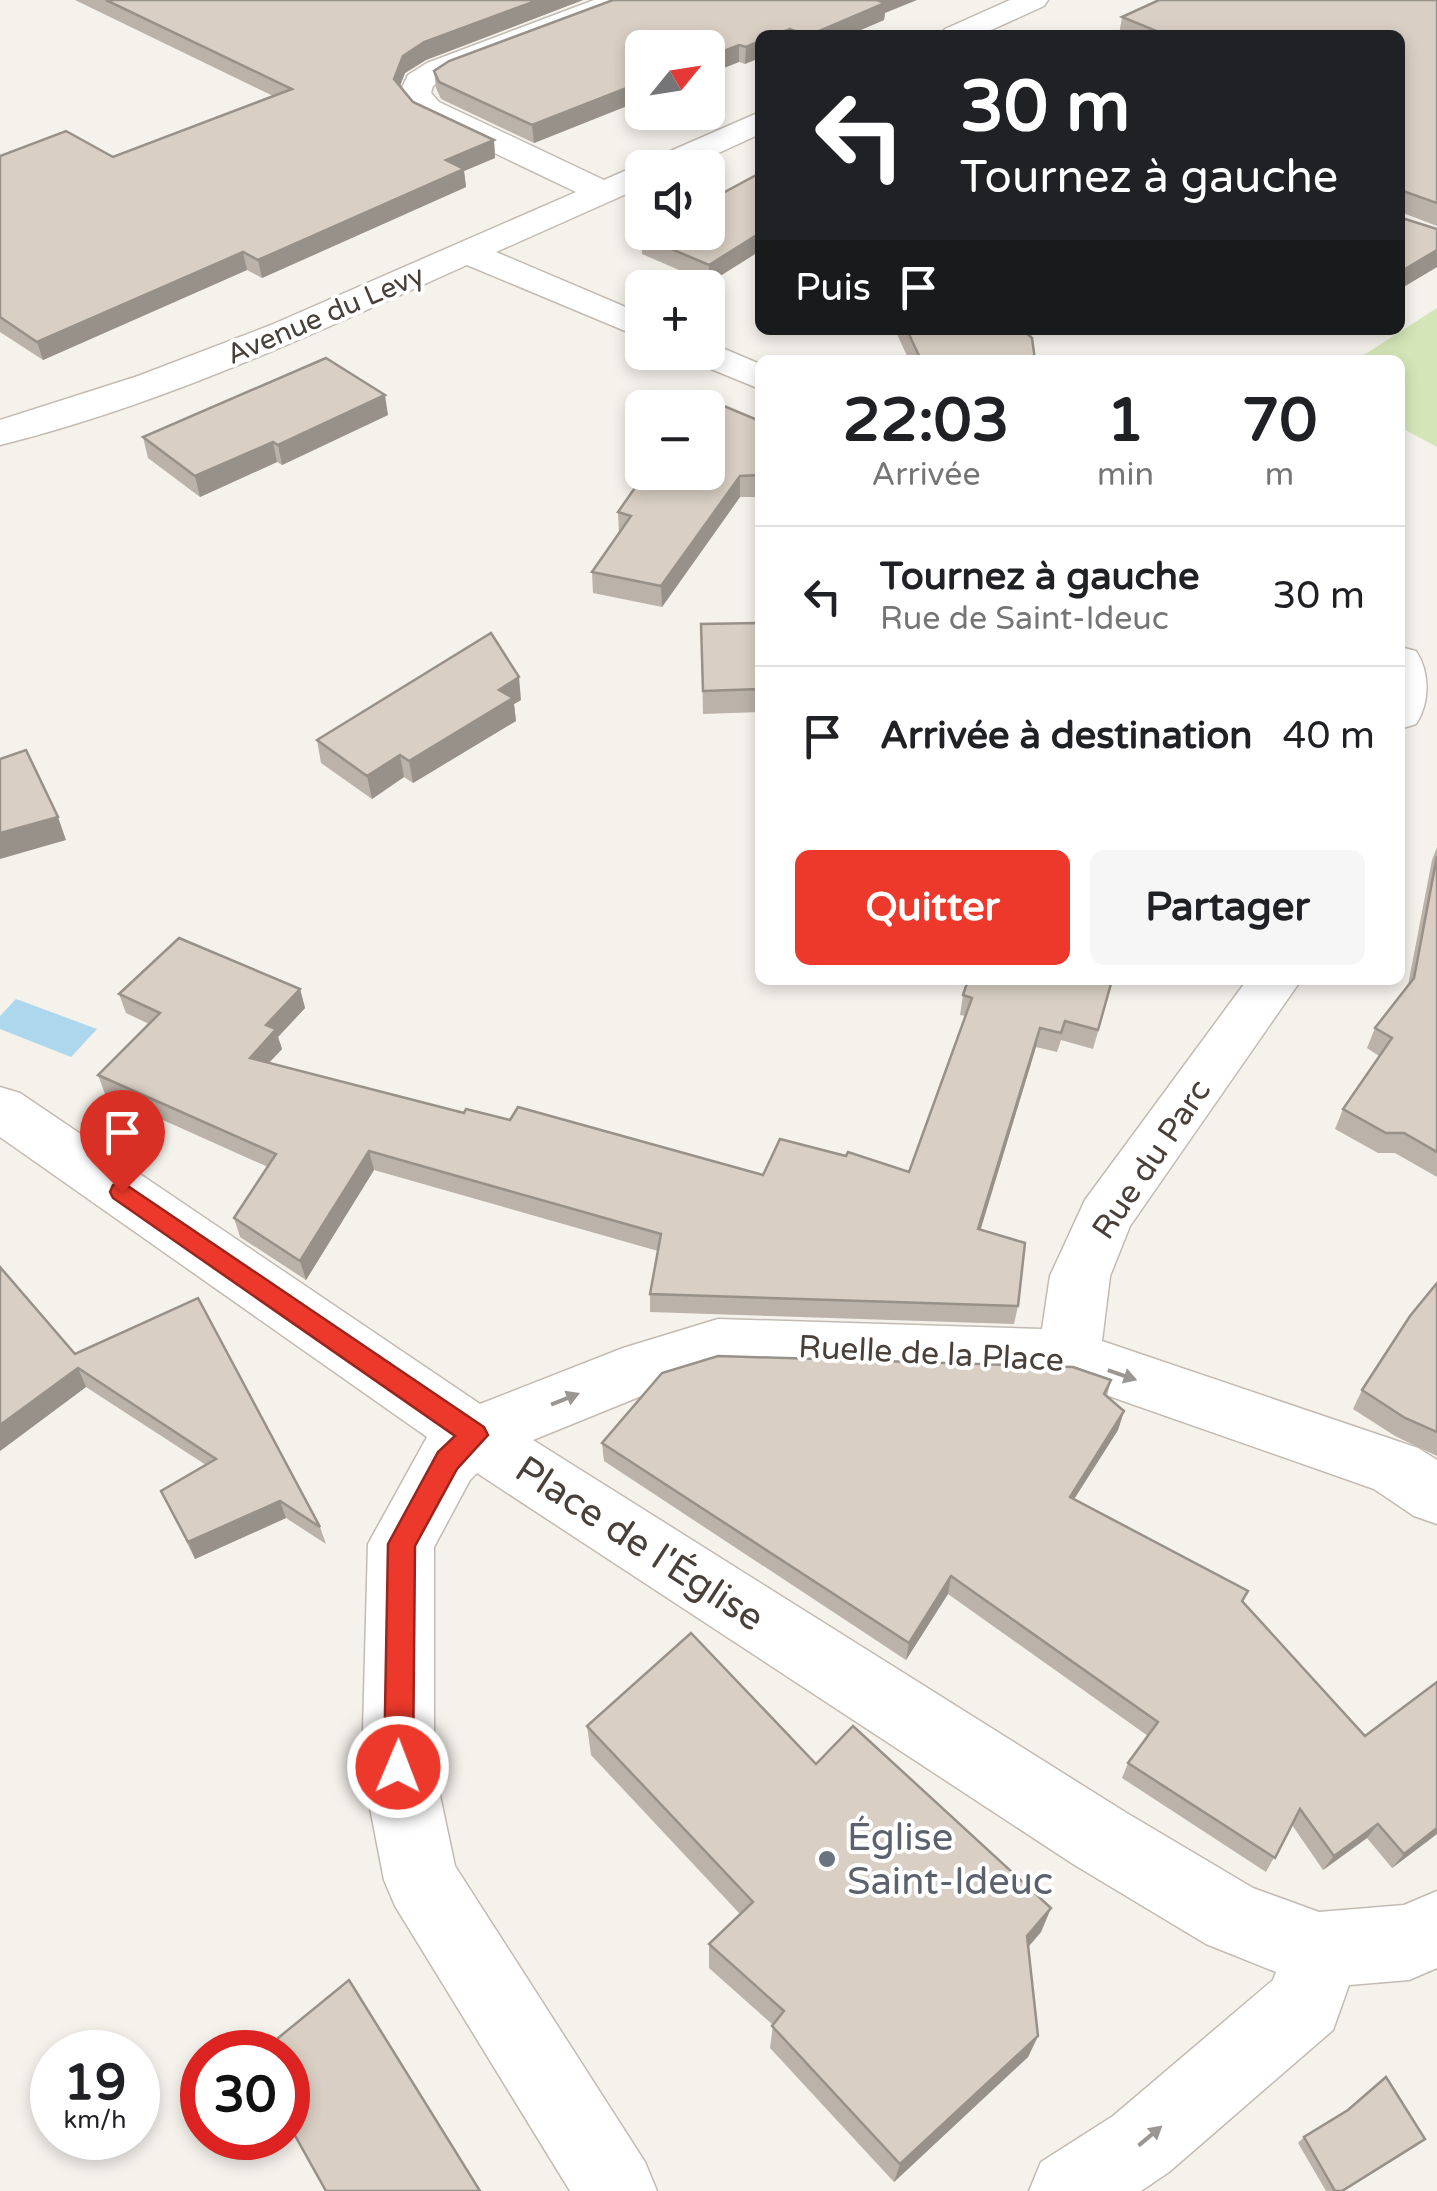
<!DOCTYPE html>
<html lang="fr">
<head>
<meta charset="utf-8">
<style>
	body { margin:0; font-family:"Varela Round",sans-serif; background:#f6f6f6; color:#202124; height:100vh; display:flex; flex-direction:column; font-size:38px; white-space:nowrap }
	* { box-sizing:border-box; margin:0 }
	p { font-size:32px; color:#757577 }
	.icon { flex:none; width:55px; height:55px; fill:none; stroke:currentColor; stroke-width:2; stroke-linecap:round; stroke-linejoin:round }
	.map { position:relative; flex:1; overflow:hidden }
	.side { position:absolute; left:755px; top:355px; width:650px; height:630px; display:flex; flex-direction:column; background:#fff; border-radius:15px; box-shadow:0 5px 15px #0003 }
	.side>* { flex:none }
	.top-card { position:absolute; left:755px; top:30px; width:650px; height:305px; border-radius:15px; box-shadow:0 5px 15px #0003; background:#202124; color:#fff; overflow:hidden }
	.needle { width:65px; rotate:60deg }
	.controls { position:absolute; left:625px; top:30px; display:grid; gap:20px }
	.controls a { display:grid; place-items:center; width:100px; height:100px; border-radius:15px; background:#fff; box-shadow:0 5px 15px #0003; font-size:50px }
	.speed { position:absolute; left:30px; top:2030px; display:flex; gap:20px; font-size:50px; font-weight:700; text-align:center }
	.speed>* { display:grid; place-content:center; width:130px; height:130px; border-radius:50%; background:#fff; box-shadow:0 5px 15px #0003; line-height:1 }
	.speed small { font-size:25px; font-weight:400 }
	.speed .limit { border:15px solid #d22; background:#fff; color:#111 }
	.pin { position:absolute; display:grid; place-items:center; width:85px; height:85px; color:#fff; margin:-102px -42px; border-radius:50% 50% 50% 0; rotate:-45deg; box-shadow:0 0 10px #0007 }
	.pin .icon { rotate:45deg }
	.me { position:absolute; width:110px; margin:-55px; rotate:1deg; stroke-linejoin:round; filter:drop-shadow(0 0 8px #0008) }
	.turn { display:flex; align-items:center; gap:35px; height:210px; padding:0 40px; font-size:45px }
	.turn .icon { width:130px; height:130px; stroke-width:2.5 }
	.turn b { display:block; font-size:70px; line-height:85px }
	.then { display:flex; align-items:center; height:95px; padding:0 40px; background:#0003; gap:20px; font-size:38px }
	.eta { display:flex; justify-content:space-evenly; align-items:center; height:170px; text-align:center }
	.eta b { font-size:60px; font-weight:800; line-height:70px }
	.cta { display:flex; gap:20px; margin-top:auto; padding:20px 40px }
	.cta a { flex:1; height:115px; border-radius:15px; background:#ec392b; color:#fff; font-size:40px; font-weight:800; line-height:115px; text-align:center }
	.cta a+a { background:#f6f6f6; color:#202124 }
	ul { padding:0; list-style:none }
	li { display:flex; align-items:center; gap:30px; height:140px; padding:0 40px; border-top:2px solid #e0e0e0 }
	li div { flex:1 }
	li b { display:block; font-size:38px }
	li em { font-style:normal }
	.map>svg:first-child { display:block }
	.green { fill:#d4e6b7 }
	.water { fill:#add7ec }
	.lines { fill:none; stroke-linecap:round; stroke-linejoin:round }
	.minor-casing { stroke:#c3bbb1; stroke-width:3 }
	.minor { fill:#fff; fill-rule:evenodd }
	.wall { fill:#bbb2a9 }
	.shaded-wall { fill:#989189 }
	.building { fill:#d9cfc4; stroke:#989189; stroke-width:2.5 }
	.oneway { fill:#9b9692 }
	.route { fill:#ec392b; stroke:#99251c; stroke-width:2.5 }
	.worship-dot { fill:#6b7280; stroke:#fff; stroke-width:4 }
	.labels { text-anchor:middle; stroke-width:8; stroke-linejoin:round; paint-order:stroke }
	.far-street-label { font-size:28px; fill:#494139; stroke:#fff }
	.street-label { font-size:32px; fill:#494139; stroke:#fff }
	.near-street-label { font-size:38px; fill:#494139; stroke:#fff }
	.near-worship-label { font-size:38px; fill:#5b616d; stroke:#fff; text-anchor:start }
</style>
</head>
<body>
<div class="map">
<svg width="1437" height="2191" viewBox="0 0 1437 2191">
	<rect width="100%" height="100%" fill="#f5f1eb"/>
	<!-- green -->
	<polygon class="green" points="1437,308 1437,447 1400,427 1400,360 1356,360"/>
	<!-- water -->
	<polygon class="water" points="16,999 97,1029 71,1057 0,1029 0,1016"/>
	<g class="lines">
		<!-- minor casing -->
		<g class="minor-casing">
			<g id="minor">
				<path d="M594,0H635L631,6L449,75L433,86L431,93L439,102L604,180L760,112V134L686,168H642V187L496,252L642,314V338L467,265C315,333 162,405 0,445V420L138,376L271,325L576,192L417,116L399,94L408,75L427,63Z"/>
				<polygon points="1010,0 1048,0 1044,6 980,35 940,35 945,29"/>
				<polygon points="708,342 760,364 760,389 689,360 684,352 708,352"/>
				<path d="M1400,647L1416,651C1430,672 1430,703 1416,724L1400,729Z"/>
				<polygon points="1247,980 1301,980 1130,1226 1110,1276 1102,1341 1418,1448 1437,1460 1437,1524 1414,1516 1374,1489 1069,1382 718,1371 656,1390 533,1440 1125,1812 1253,1888 1319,1912 1404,1905 1437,1891 1437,1968 1409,1980 1349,1985 1333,2030 1169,2172 1141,2191 1029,2191 1041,2162 1113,2116 1273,1980 1276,1972 1206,1944 1073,1864 477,1473 470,1480 434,1547 434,1767 455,1866 645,2162 657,2191 570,2191 395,1906 384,1880 362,1767 368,1544 427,1437 0,1137 0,1087 20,1093 480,1404 623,1348 718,1319 1042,1329 1050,1276 1085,1200"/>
			</g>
		</g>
		<!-- minor -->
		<use href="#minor" class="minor"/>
	</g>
	<!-- wall -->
	<g class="wall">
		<polygon points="75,0 583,0 426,60 405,73 400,86 413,102 494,140 495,158 464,171 466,187 262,278 247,270 43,360 0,332 0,156 113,157 273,96"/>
		<polygon points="1437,0 1437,226 1403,213 1402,218 1437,267 1400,289 1400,35 1119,35 1122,17"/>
		<polygon points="885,13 884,20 849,35 760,35 745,64 739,62 708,74 708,48 642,48 642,100 534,143 441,99 436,88 434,71"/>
		<polygon points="760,173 709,283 642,254 641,236"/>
		<polygon points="895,330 1023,330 1035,360 909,360"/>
		<polygon points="388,415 282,465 277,462 200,497 148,458 143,437"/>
		<polygon points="760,421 760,497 740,497 662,607 593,593 592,572 619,534 618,512"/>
		<polygon points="701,624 760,650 760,712 703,714"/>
		<polygon points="521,700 514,704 516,721 413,783 404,777 372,799 321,763 317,740"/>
		<polygon points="1437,847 1437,1177 1395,1153 1378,1153 1335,1129 1343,1109 1379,1056 1367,1048 1375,1028 1408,985 1432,860"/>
		<polygon points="1113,980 1093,1049 1061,1040 1057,1052 1036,1047 980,1230 1018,1306 1014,1324 650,1312 650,1294 658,1251 374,1170 306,1280 240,1237 234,1218 268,1167 105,1094 98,1075 149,1024 126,1013 119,994 300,989 305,1008 278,1037 282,1049 269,1063 464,1113 763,1175 909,1172 966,1016 960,1015 963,995"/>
		<polygon points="1437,1283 1437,1456 1395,1436 1353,1409 1362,1390"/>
		<polygon points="75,1354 320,1527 326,1544 286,1518 195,1559 161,1491 206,1465 86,1387 0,1451"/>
		<polygon points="1111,1380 1107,1396 1124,1411 1118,1430 1074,1499 1248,1591 1243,1602 1365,1736 1437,1682 1437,1834 1392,1868 1367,1838 1323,1870 1292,1825 1266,1872 1122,1778 1128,1763 1148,1736 948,1594 906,1660 604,1461 602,1443"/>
		<polygon points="587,1726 816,1764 1051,1908 1041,1932 1028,1947 1038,2036 1028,2057 894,2182 770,2048 773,2025 709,1968 709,1944 740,1914 591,1755"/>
		<polygon points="1348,2110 1418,2145 1344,2191 1326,2191 1298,2143 1304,2137"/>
	</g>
	<!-- shaded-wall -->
	<g class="shaded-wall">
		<polygon points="538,0 583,0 426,60 405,73 396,96 394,79 403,56 424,42"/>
		<polygon points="877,0 917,0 885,13 884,20 849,35 810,35"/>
		<polygon points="790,29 790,35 775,35"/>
		<polygon points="760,41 760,58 745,64 746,47"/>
		<polygon points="739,45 739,62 708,74 708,57"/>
		<polygon points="642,82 642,100 534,143 532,125"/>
		<polygon points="494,140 495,158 464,171 466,187 262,278 258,260 446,160"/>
		<polygon points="760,233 760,251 709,283 709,265"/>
		<polygon points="1437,250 1437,267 1400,289 1400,272"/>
		<polygon points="243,252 247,270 43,360 37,342"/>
		<polygon points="385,395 388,415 282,465 278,445"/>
		<polygon points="273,442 277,462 200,497 195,476"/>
		<polygon points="740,476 740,497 662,607 661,586"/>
		<polygon points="519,677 521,700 514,704 516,721 413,783 409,761 499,690"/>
		<polygon points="400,755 404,777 372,799 367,776"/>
		<polygon points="58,817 66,840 0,859 0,833"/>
		<polygon points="300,989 305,1008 278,1037 282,1049 255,1077 250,1058 266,1025"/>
		<polygon points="1040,1028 1036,1047 975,1248 978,1229"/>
		<polygon points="369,1151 374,1170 306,1280 300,1261"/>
		<polygon points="78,1368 86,1387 0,1451 0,1425"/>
		<polygon points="1124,1411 1118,1430 1064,1515 1070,1497"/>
		<polygon points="280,1501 286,1518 195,1559 188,1542"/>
		<polygon points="951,1576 948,1594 906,1660 909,1643"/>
		<polygon points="1378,1824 1367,1838 1323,1870 1334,1856"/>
		<polygon points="1437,1828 1437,1834 1392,1868 1404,1854"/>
		<polygon points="1051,1908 1041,1932 1017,1960 1027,1936"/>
		<polygon points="1038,2036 1028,2057 894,2182 900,2164"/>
	</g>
	<!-- building -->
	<g class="building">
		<polygon points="106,0 538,0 424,42 403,56 394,79 413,102 494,140 446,160 464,169 258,260 243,252 37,342 0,317 0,156 66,131 113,157 292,89"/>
		<polygon points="613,0 877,0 885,3 810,35 805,35 790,29 775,35 760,35 760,41 746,47 739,45 708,57 708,48 642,48 642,82 532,125 439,82 434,71 449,61"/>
		<polygon points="1159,0 1437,0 1437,203 1403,191 1402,218 1437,229 1437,250 1400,272 1400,35 1166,35 1122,17"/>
		<polygon points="760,173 760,233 709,265 641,236 649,232 708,232 708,201"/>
		<polygon points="907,330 1023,330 1032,338 1035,360 921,360"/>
		<polygon points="326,358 385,395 278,445 273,442 195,476 143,437"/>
		<polygon points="700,396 760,421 760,475 740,476 661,586 592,572 631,516 618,512 646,472 708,472 708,408 692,408"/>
		<polygon points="756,623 760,650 760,689 703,691 701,624"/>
		<polygon points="491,633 519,677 499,690 513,698 409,761 400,755 367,776 317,740"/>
		<polygon points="26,750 58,817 0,833 0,759"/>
		<polygon points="1437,856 1437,1152 1404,1133 1386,1133 1343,1109 1392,1038 1375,1028 1414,978"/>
		<polygon points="179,938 300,989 266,1025 276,1029 250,1058 464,1113 466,1109 510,1120 518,1107 763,1175 780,1139 846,1156 848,1152 909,1172 972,998 963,995 968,980 1112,980 1098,1030 1065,1021 1061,1033 1040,1028 978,1229 1025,1243 1018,1306 650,1294 661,1234 369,1151 300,1261 234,1218 276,1154 98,1075 160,1013 119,994"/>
		<polygon points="0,1267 75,1354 198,1298 320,1527 280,1501 188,1542 161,1491 216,1459 78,1368 0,1425"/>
		<polygon points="1437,1283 1437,1432 1405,1418 1362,1390 1410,1316"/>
		<polygon points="718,1356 1073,1367 1111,1380 1104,1394 1124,1411 1070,1497 1248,1591 1242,1601 1365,1736 1437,1682 1437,1828 1404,1854 1378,1824 1334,1856 1300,1809 1275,1858 1128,1763 1158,1722 951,1576 909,1643 602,1443 662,1373"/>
		<polygon points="691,1633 816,1764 853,1726 1051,1908 1027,1936 1038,2036 900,2164 772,2026 784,2011 709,1944 753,1902 587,1726"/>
		<polygon points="349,1980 480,2191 326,2191 288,2123 288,2052 261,2052"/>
		<polygon points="1386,2077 1425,2139 1342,2191 1335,2191 1304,2137 1348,2110"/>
	</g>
	<!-- one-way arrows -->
	<defs><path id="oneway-solid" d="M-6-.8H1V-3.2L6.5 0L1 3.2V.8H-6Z" transform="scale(2.5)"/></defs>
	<g class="oneway">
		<use href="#oneway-solid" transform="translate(1122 1375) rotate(19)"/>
		<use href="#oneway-solid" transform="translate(565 1399) rotate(-22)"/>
		<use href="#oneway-solid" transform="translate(1150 2136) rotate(-40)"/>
	</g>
	<!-- route -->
	<polygon class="route" points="122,1182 484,1427 488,1435 457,1469 415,1546 413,1767 409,1778 398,1782 388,1778 384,1767 388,1544 438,1452 455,1436 113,1198 110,1192 113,1185"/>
	<!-- markers -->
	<circle class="worship-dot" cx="827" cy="1859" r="10"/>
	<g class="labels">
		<!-- far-street labels -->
		<g class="far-street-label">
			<text transform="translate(325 314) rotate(-23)" y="10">Avenue du Levy</text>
		</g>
		<!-- street labels -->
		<g class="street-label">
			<text transform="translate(1151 1159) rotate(-56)" y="11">Rue du Parc</text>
			<text transform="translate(931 1353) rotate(3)" y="11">Ruelle de la Place</text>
		</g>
		<!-- near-street labels -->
		<g class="near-street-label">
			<text transform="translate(640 1543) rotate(33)" y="13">Place de l'Église</text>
		</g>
		<!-- near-worship labels -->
		<g class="near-worship-label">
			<text x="847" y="1850">Église<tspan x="847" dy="44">Saint-Ideuc</tspan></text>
		</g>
	</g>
</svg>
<div class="controls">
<a><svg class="needle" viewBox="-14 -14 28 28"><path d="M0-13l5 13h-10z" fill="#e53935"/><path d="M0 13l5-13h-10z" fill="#757577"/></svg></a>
<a><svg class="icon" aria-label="sound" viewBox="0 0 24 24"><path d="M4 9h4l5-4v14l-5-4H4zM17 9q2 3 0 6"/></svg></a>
<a>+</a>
<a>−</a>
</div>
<div class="speed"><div>19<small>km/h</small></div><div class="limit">30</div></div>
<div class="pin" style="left:122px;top:1192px;background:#d93025"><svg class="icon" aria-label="arrive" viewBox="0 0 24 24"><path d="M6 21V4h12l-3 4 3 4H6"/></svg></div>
<svg class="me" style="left:398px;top:1767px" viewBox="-20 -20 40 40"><circle r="17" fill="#ec392b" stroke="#fff" stroke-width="3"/><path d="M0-11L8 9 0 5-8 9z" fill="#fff"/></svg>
<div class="top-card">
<div class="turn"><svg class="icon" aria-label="left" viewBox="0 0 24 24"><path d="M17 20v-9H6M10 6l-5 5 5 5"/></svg><div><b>30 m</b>Tournez à gauche</div></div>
<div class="then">Puis<svg class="icon" aria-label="arrive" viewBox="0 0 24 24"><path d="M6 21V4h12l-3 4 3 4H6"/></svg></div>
</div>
<section class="side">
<div class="eta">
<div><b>22:03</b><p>Arrivée</p></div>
<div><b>1</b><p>min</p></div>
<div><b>70</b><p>m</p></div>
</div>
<ul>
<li><svg class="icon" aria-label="left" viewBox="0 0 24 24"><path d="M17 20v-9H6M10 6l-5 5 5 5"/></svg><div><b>Tournez à gauche</b><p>Rue de Saint-Ideuc</p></div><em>30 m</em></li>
<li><svg class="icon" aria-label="arrive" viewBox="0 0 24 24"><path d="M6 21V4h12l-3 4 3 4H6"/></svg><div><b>Arrivée à destination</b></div><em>40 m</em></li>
</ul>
<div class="cta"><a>Quitter</a><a>Partager</a></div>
</section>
</div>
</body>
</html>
